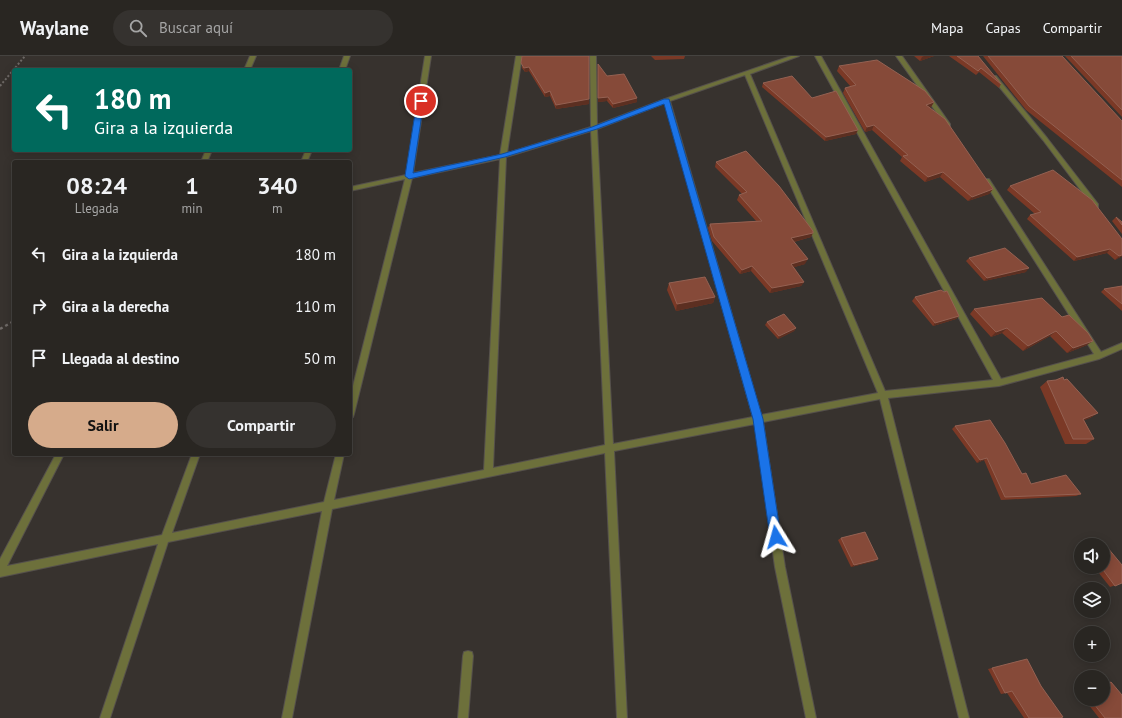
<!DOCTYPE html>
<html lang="es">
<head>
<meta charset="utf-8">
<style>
	body { margin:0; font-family:"PT Sans",sans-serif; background:#35322f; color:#f1f3f6; height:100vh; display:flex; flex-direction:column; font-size:15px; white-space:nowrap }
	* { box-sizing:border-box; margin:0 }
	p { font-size:13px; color:#a5a5a5 }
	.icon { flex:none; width:22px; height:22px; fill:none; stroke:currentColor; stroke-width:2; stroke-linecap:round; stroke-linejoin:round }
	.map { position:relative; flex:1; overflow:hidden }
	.sheet { position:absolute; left:12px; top:104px; width:340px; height:296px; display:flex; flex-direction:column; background:#292622; border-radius:4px; box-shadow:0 2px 10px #0003,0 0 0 1px #454340 }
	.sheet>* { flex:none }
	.banner { position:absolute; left:12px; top:12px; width:340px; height:84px; border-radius:4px; box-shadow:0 2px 10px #0003,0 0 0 1px #454340; background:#00695c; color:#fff; overflow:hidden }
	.tools { position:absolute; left:1074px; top:482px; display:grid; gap:8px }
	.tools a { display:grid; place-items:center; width:36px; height:36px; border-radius:50%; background:#292622; box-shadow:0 2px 10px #0003,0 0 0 1px #454340; font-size:20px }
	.pin { position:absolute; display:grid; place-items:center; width:34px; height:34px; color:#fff; margin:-17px; border:2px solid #fff; border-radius:50%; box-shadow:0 1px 4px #0007 }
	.me { position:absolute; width:44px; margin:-22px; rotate:352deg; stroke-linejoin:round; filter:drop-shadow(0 0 3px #0008) }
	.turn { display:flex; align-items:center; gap:14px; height:84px; padding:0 16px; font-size:18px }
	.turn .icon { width:52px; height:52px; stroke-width:2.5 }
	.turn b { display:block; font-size:28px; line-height:34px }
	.eta { display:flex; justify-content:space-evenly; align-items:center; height:68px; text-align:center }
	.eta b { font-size:24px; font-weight:800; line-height:28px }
	.primary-button { display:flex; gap:8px; margin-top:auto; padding:8px 16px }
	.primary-button a { flex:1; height:46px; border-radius:24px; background:#d6ab8b; color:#111; font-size:16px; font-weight:800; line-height:46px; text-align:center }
	.primary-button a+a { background:#35322f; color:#f1f3f6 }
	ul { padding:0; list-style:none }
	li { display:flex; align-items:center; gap:12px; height:52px; padding:0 16px }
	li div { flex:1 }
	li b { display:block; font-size:15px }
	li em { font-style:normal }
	header { display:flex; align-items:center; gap:24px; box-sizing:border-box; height:56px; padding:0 20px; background:#292622; border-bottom:1px solid #454340 }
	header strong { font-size:19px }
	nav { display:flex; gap:22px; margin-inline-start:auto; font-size:14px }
	.search { width:280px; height:36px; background:#35322f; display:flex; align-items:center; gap:10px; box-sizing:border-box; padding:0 14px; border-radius:22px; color:#a5a5a5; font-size:15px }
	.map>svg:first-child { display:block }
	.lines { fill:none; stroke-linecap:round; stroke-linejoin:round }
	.street-casing { stroke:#55504c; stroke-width:2 }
	.path-far1 { stroke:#6e6966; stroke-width:2; stroke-dasharray:2 2; stroke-linecap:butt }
	.path { stroke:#6e6966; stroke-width:2.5; stroke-dasharray:3 3; stroke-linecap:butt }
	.street { fill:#6d703b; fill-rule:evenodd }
	.wall { fill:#7b3926 }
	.shaded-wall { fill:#5c2f21 }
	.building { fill:#864a39; stroke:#946152 }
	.route { fill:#1a73e8; stroke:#114b97 }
</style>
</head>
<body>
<header>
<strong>Waylane</strong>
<div class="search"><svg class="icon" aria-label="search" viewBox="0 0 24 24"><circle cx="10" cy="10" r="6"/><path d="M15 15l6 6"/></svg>Buscar aquí</div>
<nav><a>Mapa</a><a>Capas</a><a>Compartir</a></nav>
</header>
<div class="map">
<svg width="1122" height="662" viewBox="0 0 1122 662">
	<rect width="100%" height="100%" fill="#37322e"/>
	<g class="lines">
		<!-- street casing -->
		<g class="street-casing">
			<g id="street">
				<polygon points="250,0 256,0 250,14 244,14"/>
				<polygon points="344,0 350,0 345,14 339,14"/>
				<path d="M425,0H431L413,117L500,99L516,0H522L507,97L591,71L590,0H596L597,69L665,43L791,0H799L750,18L885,335L993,324L815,0H821L1001,323L1094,298L984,125L985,123H989L1101,296L1122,287V293L1099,303L999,330L888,342L969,662H959L880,343L763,366L785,511L816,662H806L775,511L755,368L614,395L627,662H617L605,397L332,453L292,662H282L322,455L168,486L110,662H100L158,488L0,521V503L56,398H64L7,510L162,479L192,398H200L172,477L324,446L336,398H344L334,444L484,414L500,103L412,122L354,358L353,361L350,362V342L405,123L350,135V131L406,119ZM745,19L878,337L761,359L670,45ZM665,47L753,361L613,388L597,73ZM591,75L605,389L493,412L506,101Z"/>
				<polygon points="896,0 902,0 950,68 950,70 946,70"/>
				<polygon points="992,20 996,20 1047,82 1098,148 1098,152 1094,152 1043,84 992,22"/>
				<polygon points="206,94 212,94 207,106 201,106"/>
				<polygon points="306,94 312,94 307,106 301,106"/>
				<polygon points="468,595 472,596 473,600 468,662 458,662 463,600 464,596"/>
			</g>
		</g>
		<!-- path-far1 -->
		<polyline class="path-far1" points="0,30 25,0"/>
		<!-- path -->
		<polyline class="path" points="0,273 14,265"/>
		<!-- street -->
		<use href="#street" class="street"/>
	</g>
	<!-- wall -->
	<g class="wall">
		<polygon points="522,0 589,48 556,53 550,40 545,41 529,15 525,16 522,12"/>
		<polygon points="651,0 685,0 684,3 655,4"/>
		<polygon points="914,0 934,0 920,5"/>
		<polygon points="949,0 978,0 1001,28 999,32 979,16 976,19"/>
		<polygon points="983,0 1062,0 1122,65 1122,131 1026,54"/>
		<polygon points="1065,0 1122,0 1122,61"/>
		<polygon points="839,10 934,46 931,51 929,52 993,133 989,138 968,145 940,121 925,126 900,105 902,101 872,74 865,76 843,37 845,32 851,31 837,15"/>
		<polygon points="598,12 607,20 637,42 637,46 613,52 607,45 598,46"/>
		<polygon points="763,27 812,42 856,78 825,85 762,31"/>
		<polygon points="716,106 811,181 794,186 805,208 794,211 804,226 801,230 770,237 751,215 740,218 712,185 708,172 710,168 756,165 737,144 739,139 742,138 715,111"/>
		<polygon points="1010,130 1122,183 1122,200 1115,204 1107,197 1074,205 1027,163 1030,159 1035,158 1007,134"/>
		<polygon points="1116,161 1122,166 1122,178 1112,165"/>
		<polygon points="969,202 1026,216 984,225 966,205"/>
		<polygon points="669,227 715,241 713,247 676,255 667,234"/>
		<polygon points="1122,230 1122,255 1101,236 1104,233"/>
		<polygon points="915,241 959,260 956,263 933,270 912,245"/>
		<polygon points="1042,242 1087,289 1067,297 1050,280 1023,295 1002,277 991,281 970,258 974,253"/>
		<polygon points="767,266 796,272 794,275 778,283 765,269"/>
		<polygon points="1064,324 1098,357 1090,362 1084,364 1094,383 1086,388 1065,388 1040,331 1047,325"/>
		<polygon points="955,370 1022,418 1031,428 1081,438 1076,440 1001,444 984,404 977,407 952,373"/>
		<polygon points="841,482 878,503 875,505 851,511 838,484"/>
		<polygon points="1094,511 1103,511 1122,527 1110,531"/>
		<polygon points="992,612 1041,630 1060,662 1024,662 1007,637 1001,638 988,613"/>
		<polygon points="1105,626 1111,626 1122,662 1099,662 1084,643 1103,643 1103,628"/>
	</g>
	<!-- shaded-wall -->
	<g class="shaded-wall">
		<polygon points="924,0 934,0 920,5 922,1"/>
		<polygon points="529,11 529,15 525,16 524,12"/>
		<polygon points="550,35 550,40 545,41 545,37"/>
		<polygon points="608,41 607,45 598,46 598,42"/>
		<polygon points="637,42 637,46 613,52 613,48"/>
		<polygon points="589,43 589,48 556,53 556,49"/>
		<polygon points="934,46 931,51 923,54 926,49"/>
		<polygon points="874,69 872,74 865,76 867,71"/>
		<polygon points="858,74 856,78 825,85 826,81"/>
		<polygon points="943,116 940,121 925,126 928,121"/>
		<polygon points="993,133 989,138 968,145 972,141"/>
		<polygon points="813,177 811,181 789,187 791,182"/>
		<polygon points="1110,193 1107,197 1074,205 1077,201"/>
		<polygon points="1122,199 1122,200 1115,204 1119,200"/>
		<polygon points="808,203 805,208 789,213 791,208"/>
		<polygon points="752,210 751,215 740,218 742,214"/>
		<polygon points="1029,212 1026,216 984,225 987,222"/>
		<polygon points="804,226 801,230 770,237 772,232"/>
		<polygon points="715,241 713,247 676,255 677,248"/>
		<polygon points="959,260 956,263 933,270 935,267"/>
		<polygon points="796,272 794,275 778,283 779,280"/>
		<polygon points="1007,272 1002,277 991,281 996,276"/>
		<polygon points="1056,275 1050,280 1023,295 1028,290"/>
		<polygon points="1093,285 1087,289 1067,297 1073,292"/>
		<polygon points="1098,357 1090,362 1076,368 1083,363"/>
		<polygon points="987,402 984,404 977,407 980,404"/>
		<polygon points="878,503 875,505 851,511 854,509"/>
	</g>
	<!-- building -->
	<g class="building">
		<polygon points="522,0 589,0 589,43 556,49 550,35 545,37 529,11 524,12 521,7"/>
		<polygon points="957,0 978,0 1001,28 981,12 978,15"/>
		<polygon points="988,0 1062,0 1122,65 1122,124 1029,50"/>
		<polygon points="1071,0 1122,0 1122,54"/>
		<polygon points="877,4 925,35 934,46 926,49 945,63 993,133 972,141 943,116 928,121 903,100 908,99 874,69 867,71 845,32 856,29 839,10"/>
		<polygon points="598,8 607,20 624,18 637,42 613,48 608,41 598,42"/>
		<polygon points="792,20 812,42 836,35 858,74 826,81 763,27"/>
		<polygon points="746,95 779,130 813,175 813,177 791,182 808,203 791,208 804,226 772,232 752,210 742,214 714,181 710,168 762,165 739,139 747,136 716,106"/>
		<polygon points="1053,114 1092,144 1122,183 1122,199 1119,200 1110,193 1077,201 1030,159 1041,156 1010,130"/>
		<polygon points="1116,161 1122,166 1122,169"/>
		<polygon points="1005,192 1029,212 987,222 969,202"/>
		<polygon points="705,221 715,241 677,248 669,227"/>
		<polygon points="1122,230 1122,248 1104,233"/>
		<polygon points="941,234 944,236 947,235 959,260 935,267 915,241"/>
		<polygon points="1042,242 1062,261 1069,259 1088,277 1093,285 1073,292 1056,275 1028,290 1007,272 996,276 974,253"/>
		<polygon points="784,258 796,272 779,280 767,266"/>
		<polygon points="1063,321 1064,324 1067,323 1098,357 1083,363 1094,383 1073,383 1047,325 1056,324"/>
		<polygon points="990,364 1005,387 1022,418 1026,417 1031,428 1066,419 1081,438 1005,441 987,402 980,404 955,370"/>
		<polygon points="865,476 878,503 854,509 841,482"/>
		<polygon points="1107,491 1122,509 1122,527 1115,530 1101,511 1103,511 1103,492"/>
		<polygon points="1027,603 1041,630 1063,661 1060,662 1029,662 1012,635 1005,637 992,612"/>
		<polygon points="1111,626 1122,639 1122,662 1105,662 1090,643 1103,643 1103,630"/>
	</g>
	<!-- route -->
	<polygon class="route" points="421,43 424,45 413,117 502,98 592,71 664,43 669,43 763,363 781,481 779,485 776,486 772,485 770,481 753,363 664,48 597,73 505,101 409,123 405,120 417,45"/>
</svg>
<div class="tools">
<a><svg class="icon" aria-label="sound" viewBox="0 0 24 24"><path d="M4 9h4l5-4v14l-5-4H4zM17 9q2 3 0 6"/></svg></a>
<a><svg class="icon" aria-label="layers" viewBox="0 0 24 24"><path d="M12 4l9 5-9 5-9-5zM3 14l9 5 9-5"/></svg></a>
<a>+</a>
<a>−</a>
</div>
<div class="pin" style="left:421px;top:45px;background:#d93025"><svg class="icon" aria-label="arrive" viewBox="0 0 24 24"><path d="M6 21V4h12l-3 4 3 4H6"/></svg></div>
<svg class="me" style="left:776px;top:481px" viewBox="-20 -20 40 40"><path d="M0-17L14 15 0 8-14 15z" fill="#1a73e8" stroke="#fff" stroke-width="4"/></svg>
<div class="banner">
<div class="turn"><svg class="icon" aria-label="left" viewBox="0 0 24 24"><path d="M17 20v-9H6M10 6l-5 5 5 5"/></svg><div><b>180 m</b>Gira a la izquierda</div></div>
</div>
<section class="sheet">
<div class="eta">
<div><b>08:24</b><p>Llegada</p></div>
<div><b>1</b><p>min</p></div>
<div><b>340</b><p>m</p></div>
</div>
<ul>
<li><svg class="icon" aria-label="left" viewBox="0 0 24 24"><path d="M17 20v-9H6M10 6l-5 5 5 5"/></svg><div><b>Gira a la izquierda</b></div><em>180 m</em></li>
<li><svg class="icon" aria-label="right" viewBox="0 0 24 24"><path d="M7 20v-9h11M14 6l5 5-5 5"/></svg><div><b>Gira a la derecha</b></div><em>110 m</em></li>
<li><svg class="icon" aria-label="arrive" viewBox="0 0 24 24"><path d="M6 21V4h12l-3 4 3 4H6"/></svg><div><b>Llegada al destino</b></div><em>50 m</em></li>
</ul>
<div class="primary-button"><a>Salir</a><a>Compartir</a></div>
</section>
</div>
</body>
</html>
